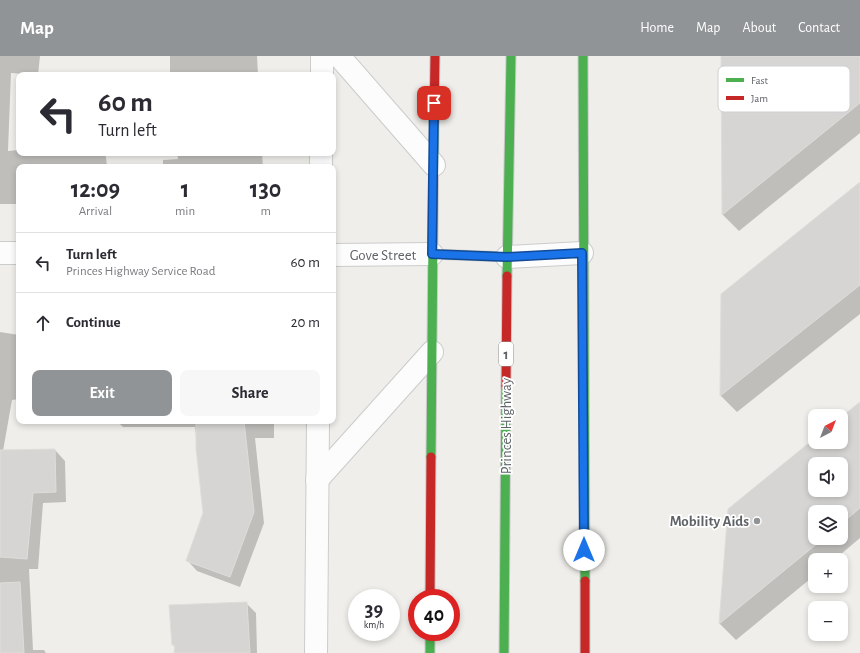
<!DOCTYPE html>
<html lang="en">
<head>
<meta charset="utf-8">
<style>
	body { margin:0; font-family:"Alegreya Sans",sans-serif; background:#f7f7f7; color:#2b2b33; height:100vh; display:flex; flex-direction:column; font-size:15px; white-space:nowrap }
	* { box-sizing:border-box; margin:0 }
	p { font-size:13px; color:#7c7c81 }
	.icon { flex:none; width:22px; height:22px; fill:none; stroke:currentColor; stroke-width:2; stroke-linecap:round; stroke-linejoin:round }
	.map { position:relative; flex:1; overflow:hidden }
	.side { position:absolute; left:16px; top:108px; width:320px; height:260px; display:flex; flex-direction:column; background:#fff; border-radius:8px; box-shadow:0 2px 6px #0003 }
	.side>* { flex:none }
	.banner { position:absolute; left:16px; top:16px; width:320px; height:84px; border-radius:8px; box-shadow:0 2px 6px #0003; background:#fff; color:#2b2b33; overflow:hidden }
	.needle { width:26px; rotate:42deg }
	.controls { position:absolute; left:808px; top:353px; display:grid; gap:8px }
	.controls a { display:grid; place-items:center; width:40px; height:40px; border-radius:8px; background:#fff; box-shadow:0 2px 6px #0003; font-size:20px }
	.speed { position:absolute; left:348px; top:533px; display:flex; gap:8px; font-size:20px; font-weight:700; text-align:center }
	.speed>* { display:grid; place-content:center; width:52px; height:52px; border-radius:50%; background:#fff; box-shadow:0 2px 6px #0003; line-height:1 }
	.speed small { font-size:10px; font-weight:400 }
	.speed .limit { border:6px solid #d22; background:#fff; color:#111 }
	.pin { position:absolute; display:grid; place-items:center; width:34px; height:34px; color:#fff; margin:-17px; border-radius:8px; box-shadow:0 2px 6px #0006 }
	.me { position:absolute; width:44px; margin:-22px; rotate:0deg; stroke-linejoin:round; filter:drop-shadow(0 0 3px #0008) }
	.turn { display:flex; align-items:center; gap:14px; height:84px; padding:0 16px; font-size:18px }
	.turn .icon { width:52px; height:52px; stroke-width:2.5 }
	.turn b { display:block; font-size:28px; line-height:34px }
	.eta { display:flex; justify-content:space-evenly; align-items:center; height:68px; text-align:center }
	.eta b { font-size:24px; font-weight:700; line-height:28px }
	.action { display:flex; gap:8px; margin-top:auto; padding:8px 16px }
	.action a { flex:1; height:46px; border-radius:8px; background:#919496; color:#fff; font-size:16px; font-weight:700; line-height:46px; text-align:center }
	.action a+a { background:#f7f7f7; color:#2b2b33 }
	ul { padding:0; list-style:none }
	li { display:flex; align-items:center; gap:12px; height:60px; padding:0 16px; border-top:1px solid #e1e1e2 }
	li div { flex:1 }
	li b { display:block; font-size:15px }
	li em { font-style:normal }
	header { display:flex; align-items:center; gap:24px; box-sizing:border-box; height:56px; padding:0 20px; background:#919496; color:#fff }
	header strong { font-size:19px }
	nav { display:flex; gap:22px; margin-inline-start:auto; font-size:14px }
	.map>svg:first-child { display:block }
	.shadow { fill:#0003; fill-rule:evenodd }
	.building { fill:#d6d5d3; stroke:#deddd9; fill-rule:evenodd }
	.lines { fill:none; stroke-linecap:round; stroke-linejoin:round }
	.street-casing { stroke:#cbcccc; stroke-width:24 }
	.fast-casing { stroke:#cacacb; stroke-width:11 }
	.jam-casing { stroke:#cacacb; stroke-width:11 }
	.street { stroke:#fdfcfc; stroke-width:22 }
	.fast { stroke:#4caf50; stroke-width:9 }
	.jam { stroke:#c62828; stroke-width:9 }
	.route-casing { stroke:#114b97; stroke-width:10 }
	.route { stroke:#1a73e8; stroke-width:7 }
	.poi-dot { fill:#919496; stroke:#fff; stroke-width:1.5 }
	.labels { text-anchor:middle; stroke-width:3.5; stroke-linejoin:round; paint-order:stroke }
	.shield { fill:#fff; stroke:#8f9295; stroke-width:1 }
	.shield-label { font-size:14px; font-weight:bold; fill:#5f6368 }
	.street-label { font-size:15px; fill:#5f6368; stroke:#fff }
	.poi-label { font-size:15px; font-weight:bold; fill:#5f6368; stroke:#fff; text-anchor:end }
	.key { fill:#fff; stroke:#cfd0d2; stroke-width:1 }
	.key-label { font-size:11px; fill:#5f6368 }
</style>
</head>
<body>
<header>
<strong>Map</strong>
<nav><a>Home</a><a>Map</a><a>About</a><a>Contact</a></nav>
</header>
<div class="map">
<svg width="860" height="597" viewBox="0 0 860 597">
	<rect width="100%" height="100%" fill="#efeeea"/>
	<!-- shadow -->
	<g class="shadow">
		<polygon points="0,0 40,0 38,19 11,17 8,95 19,94 19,97 103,97 106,101 107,111 19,111 19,148 0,148"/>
		<polygon points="170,0 257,0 258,19 170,19"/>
		<polygon points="722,0 860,0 860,77 739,175 723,159"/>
		<polygon points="177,97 266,97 262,97 263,111 163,111 163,104 178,103"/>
		<polygon points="860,127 860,258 737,356 721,340 722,239"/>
		<polygon points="0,276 19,279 19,343 12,344 3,395 55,394 65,405 66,446 43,447 38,513 29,513 33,594 44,594 46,597 0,597"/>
		<path d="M860,347V482L834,504H815V519L736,584L720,568L729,454L815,384V386H841V363ZM815,408H841V434H815ZM815,456H841V482H815Z"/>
		<polygon points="117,365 274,365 274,382 255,382 264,467 240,531 197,515 187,504 204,457 195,371 123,371"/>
		<polygon points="246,547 256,557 257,597 175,597 176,592 173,589"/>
	</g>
	<!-- building -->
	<g class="building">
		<polygon points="721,0 860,0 860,47 722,159"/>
		<polygon points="860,126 860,229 720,340 721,238"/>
		<path d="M860,346V452L841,468V456H815V482H824L719,568L728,453L815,382V386H841V361ZM815,408H841V434H815Z"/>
		<polygon points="196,365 244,365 254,456 230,521 186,505 203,457 196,392"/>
		<polygon points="55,393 56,436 33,437 27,503 0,501 0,394"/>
		<polygon points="20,526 24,597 0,597 0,527"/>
		<polygon points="247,546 250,597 174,597 175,589 172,589 169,549"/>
	</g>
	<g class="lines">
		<!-- street casing -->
		<g class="street-casing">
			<g id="street">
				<polyline points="339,0 434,109"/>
				<polyline points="322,19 322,0"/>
				<polyline points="321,111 321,97"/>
				<polyline points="0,197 19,197"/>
				<polyline points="333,199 432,198"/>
				<polyline points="507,201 582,197"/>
				<polyline points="317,424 432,296"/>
				<polyline points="316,597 318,365"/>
			</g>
		</g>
		<!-- fast casing -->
		<g class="fast-casing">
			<g id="fast">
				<polyline points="583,0 585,525"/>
				<polyline points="432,198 507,201"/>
				<polyline points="507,220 511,0"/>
				<polyline points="431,401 434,66"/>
				<polyline points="430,576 430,597"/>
				<polyline points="504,597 506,330"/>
			</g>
		</g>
		<!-- jam casing -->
		<g class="jam-casing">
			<g id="jam">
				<polyline points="434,66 435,0"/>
				<polyline points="506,330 507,220"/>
				<polyline points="585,525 585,597"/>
				<polyline points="430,542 431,401"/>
			</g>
		</g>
		<!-- street -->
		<use href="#street" class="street"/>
		<!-- fast -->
		<use href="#fast" class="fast"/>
		<!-- jam -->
		<use href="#jam" class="jam"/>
	</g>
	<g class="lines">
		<!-- route casing -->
		<g class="route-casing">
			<polyline id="route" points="434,47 432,198 507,201 582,197 584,494"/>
		</g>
		<!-- route -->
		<use href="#route" class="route"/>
	</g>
	<!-- markers -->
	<circle class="poi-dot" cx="757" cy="465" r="4"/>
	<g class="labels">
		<!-- shield labels -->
		<rect class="shield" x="499" y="286" width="14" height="24" rx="3"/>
		<g class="shield-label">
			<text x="506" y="303">1</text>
		</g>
		<!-- street labels -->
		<g class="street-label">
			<text x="383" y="204">Gove Street</text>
			<text transform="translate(506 370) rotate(-90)" y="5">Princes Highway</text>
		</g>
		<!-- poi labels -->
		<g class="poi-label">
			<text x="749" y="470">Mobility Aids</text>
		</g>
	</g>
	<!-- legend -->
	<rect x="718" y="10" width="132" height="46" rx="6" class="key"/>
	<rect x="726" y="22" width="18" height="4" fill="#4caf50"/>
	<rect x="726" y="40" width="18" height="4" fill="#c62828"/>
	<g class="key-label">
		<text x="751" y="28">Fast</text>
		<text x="751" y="46">Jam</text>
	</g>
</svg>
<div class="controls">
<a><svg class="needle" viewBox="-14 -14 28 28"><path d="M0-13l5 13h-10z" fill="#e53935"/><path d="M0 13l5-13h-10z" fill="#7c7c81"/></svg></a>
<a><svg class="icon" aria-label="sound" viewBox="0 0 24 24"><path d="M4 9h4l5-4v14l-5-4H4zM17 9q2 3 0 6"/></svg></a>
<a><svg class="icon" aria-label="layers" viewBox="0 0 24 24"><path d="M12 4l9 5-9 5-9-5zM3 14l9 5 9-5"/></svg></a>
<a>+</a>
<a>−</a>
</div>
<div class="speed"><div>39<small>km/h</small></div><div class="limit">40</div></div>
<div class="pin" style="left:434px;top:47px;background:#d93025"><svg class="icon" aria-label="arrive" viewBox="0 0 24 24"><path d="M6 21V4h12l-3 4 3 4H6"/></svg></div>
<svg class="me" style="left:584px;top:494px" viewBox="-20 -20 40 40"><circle r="19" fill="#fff"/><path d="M0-13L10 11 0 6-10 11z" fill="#1a73e8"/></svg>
<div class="banner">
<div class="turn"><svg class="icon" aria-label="left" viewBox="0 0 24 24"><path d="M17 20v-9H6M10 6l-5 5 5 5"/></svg><div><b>60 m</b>Turn left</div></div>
</div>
<section class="side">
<div class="eta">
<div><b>12:09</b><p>Arrival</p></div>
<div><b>1</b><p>min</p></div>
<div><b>130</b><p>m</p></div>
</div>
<ul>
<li><svg class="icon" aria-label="left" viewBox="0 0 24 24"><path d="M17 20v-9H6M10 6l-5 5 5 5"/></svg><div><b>Turn left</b><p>Princes Highway Service Road</p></div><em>60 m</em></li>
<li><svg class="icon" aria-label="ahead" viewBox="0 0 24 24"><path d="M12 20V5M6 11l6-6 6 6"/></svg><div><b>Continue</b></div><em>20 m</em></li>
</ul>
<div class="action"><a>Exit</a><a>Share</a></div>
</section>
</div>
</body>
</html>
